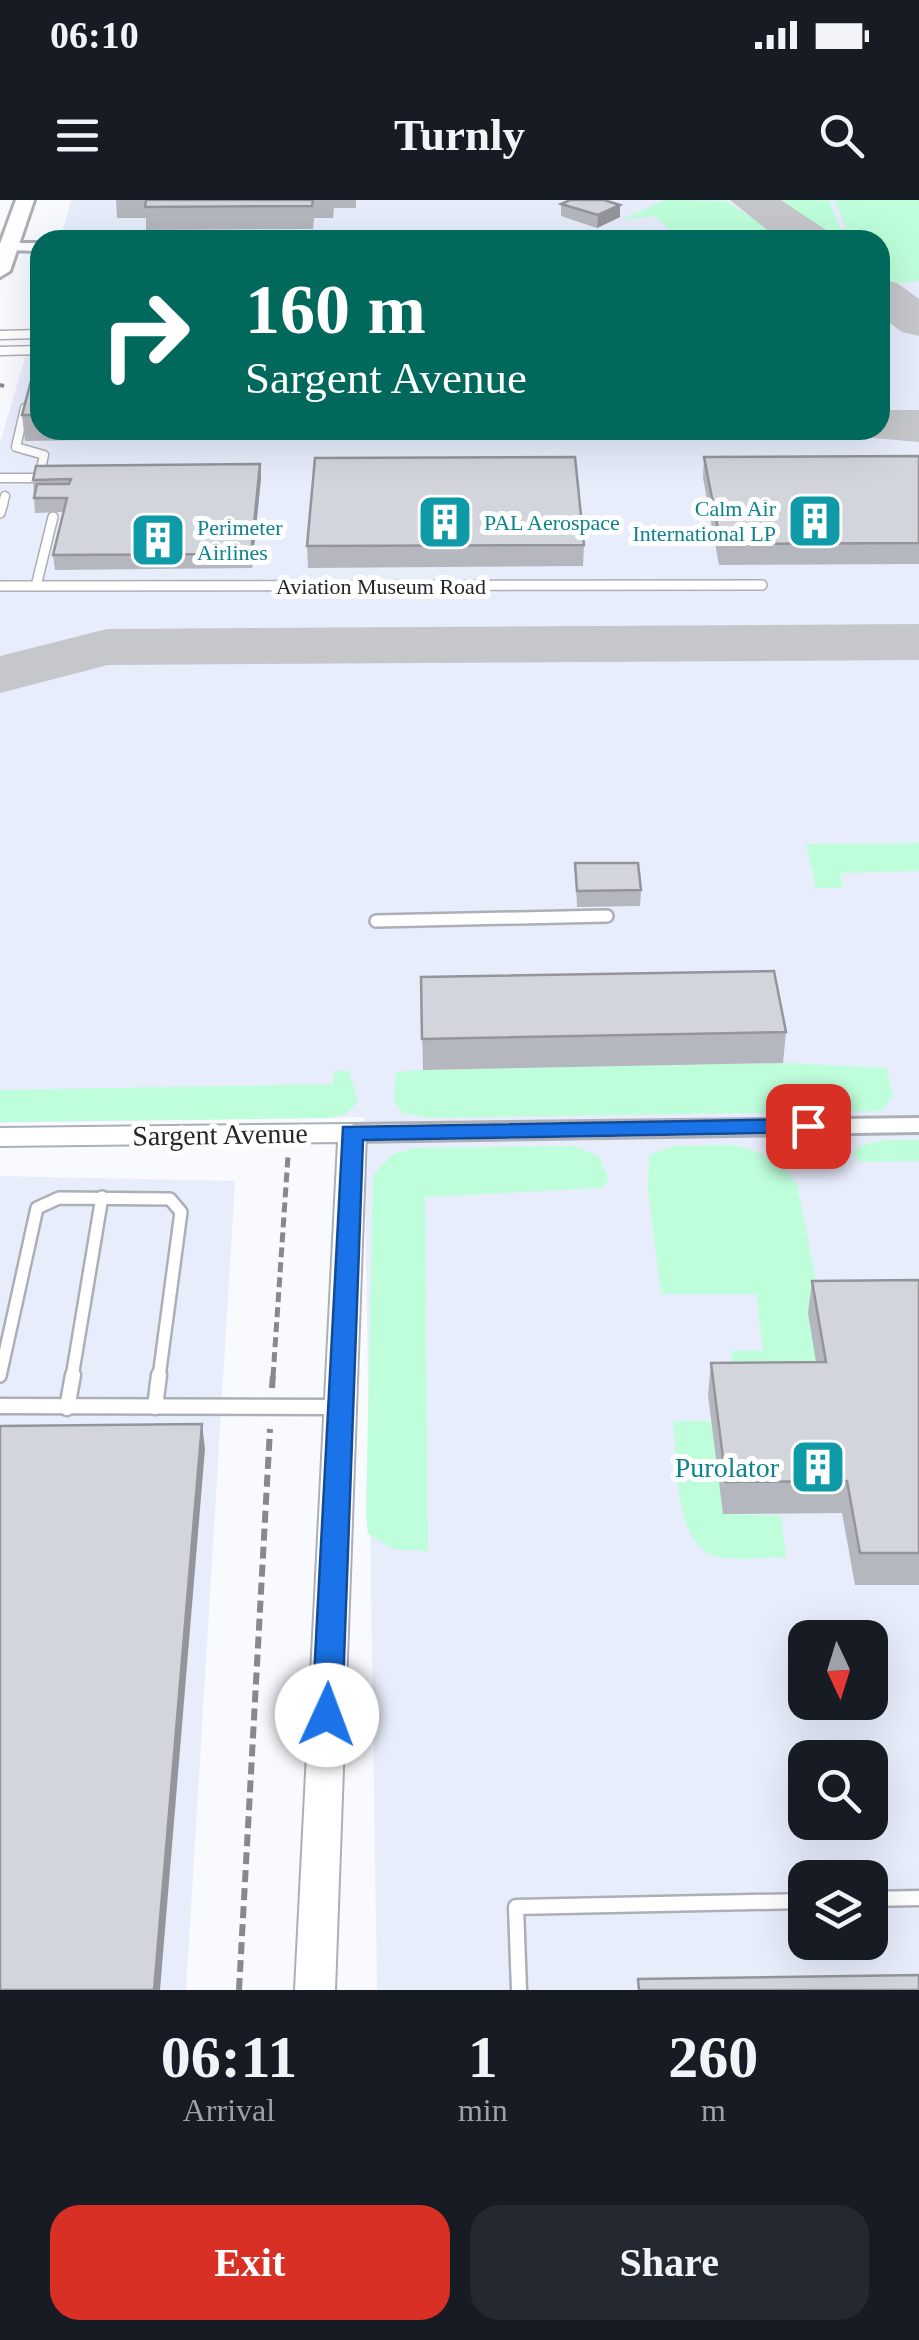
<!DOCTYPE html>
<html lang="en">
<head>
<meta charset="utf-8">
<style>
	body { margin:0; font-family:"Times New Roman",serif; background:#242831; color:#f1f3f6; height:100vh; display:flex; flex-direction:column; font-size:38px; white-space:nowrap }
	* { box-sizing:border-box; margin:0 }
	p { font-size:32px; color:#9ea1a6 }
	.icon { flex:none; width:55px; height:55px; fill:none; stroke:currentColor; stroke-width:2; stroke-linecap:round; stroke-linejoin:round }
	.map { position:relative; height:1790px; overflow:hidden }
	.panel { display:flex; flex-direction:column; background:#171b24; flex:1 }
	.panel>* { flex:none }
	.top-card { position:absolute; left:30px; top:30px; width:860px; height:210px; border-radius:30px; box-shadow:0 10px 40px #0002; background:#00695c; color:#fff; overflow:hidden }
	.needle { width:65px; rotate:176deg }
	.fabs { position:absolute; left:788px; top:1420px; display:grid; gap:20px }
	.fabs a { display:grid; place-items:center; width:100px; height:100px; border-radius:20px; background:#171b24; box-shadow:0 10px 40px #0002; font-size:50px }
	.pin { position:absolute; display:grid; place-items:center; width:85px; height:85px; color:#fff; margin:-42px; border-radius:20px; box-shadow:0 5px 15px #0006 }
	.me { position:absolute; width:110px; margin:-55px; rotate:2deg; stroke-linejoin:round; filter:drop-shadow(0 0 8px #0008) }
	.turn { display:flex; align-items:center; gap:35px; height:210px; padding:0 50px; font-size:45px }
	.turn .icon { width:130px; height:130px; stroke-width:2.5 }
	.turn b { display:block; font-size:70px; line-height:85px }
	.eta { display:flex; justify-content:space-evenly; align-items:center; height:170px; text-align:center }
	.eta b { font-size:60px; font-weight:600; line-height:70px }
	.primary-button { display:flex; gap:20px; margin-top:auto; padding:20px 50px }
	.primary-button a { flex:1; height:115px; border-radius:30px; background:#d93025; color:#fff; font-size:40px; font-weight:600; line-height:115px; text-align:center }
	.primary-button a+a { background:#242831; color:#f1f3f6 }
	.status { display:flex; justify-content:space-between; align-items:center; height:70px; padding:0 50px; background:#171b24; direction:ltr }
	.status svg { height:28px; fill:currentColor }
	header { display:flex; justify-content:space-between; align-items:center; height:130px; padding:0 50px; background:#171b24; font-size:45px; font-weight:600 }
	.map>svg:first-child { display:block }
	.built { fill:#e8edfc; fill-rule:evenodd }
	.green { fill:#befedb }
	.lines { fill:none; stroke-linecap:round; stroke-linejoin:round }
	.taxiway { fill:#c5c7ca; fill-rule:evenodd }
	.service-far3-casing { stroke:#adafb7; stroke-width:11 }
	.service-far2-casing { stroke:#adafb7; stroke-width:12 }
	.service-far1-casing { stroke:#adafb7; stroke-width:16 }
	.service-casing { stroke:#adafb7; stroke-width:19 }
	.minor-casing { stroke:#adafb7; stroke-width:6 }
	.tertiary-casing { stroke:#adafb7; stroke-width:4 }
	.secondary-casing { stroke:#adafb7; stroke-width:6 }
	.path-far2 { stroke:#88898d; stroke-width:4; stroke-dasharray:6 4; stroke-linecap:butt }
	.path-far1 { stroke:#88898d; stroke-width:5; stroke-dasharray:10 5; stroke-linecap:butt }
	.path { stroke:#88898d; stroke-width:6; stroke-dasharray:12 6; stroke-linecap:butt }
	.service-far3 { stroke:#fff; stroke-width:8 }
	.service-far2 { stroke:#fff; stroke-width:9 }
	.service-far1 { stroke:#fff; stroke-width:11 }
	.service { stroke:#fff; stroke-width:14 }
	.minor { fill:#fff; fill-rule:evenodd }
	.tertiary { fill:#fff; fill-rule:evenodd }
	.secondary { fill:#fff; fill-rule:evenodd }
	.wall { fill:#b5b7be }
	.shaded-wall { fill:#94959b }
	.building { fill:#d3d5dd; stroke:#94959b; stroke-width:2.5 }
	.route { fill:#1a73e8; stroke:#114b97; stroke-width:2.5 }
	.labels { text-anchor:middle; stroke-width:10; stroke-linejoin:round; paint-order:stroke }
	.far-culture-label { font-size:22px; fill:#0d838f; stroke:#fff; text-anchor:start }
	.far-street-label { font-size:22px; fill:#252629; stroke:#fff }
	.street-label { font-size:28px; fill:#252629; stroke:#fff }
	.culture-label { font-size:28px; fill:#0d838f; stroke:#fff; text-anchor:end }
</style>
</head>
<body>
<div class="status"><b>06:10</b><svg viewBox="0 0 49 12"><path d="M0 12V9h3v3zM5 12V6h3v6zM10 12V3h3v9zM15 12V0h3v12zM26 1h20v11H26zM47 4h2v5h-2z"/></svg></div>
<header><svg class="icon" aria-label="menu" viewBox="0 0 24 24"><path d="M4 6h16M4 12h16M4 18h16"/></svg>Turnly<svg class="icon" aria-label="search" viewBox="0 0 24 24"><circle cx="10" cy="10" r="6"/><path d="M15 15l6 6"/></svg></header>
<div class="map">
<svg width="919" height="1790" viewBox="0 0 919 1790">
	<rect width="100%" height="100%" fill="#f8fafe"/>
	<!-- built -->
	<g class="built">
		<path d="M71,0H919V1790H377L364,917L0,923V243L40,107V230H880V40H60ZM805,1438H870V1502H805ZM805,1558H870V1622H805ZM805,1678H870V1742H805Z"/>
		<polygon points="0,976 235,981 186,1790 0,1790"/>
	</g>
	<!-- green -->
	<g class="green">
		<polygon points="665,0 726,1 777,34 679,38 654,16 621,20"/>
		<polygon points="774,0 829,0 840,29 846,28 835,0 919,0 919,81 887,84 880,79 880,40 827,40"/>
		<polygon points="919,643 919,671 840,673 843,688 816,688 806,644"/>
		<polygon points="783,863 887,868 893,897 883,909 875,911 427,918 403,913 394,901 396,872 423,870"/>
		<polygon points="334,871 349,871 358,902 346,914 330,918 0,922 0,890 333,884"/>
		<polygon points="883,940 919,940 919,961 860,962 853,954 858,946"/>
		<path d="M732,945C761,951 785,960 798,988L822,1112V1194H736L731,1151L763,1150L756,1094H661L648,990L649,955L673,946Z"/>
		<polygon points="574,946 599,956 609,980 603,988 425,997 428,1351 393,1349 368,1334 366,1315 373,975 393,954 416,948"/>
		<path d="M673,1221H712L727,1314L781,1316L786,1357C765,1357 736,1362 715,1356C673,1344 678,1259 673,1221Z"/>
	</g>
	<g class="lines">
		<!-- taxiway -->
		<g class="taxiway">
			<polygon points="730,0 781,0 826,30 833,40 780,40"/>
			<polygon points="880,79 897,83 919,99 919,136 902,132 880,116"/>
			<polygon points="880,210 919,210 919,242 862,237 857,230 880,230"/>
			<polygon points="919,424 919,460 108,465 0,493 0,456 107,429"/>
		</g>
		<!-- service-far3 casing -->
		<g class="service-far3-casing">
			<g id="service-far3">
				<polyline points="0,135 40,134"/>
				<polyline points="0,151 40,150"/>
				<polyline points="0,278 39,278 44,255 16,247 25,208"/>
				<polyline points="2,306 5,296"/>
			</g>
		</g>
		<!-- service-far2 casing -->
		<g class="service-far2-casing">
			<g id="service-far2">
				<polyline points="0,313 3,303"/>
				<polyline points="0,386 762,385"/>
				<polyline points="36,386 53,317"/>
			</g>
		</g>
		<!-- service-far1 casing -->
		<g class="service-far1-casing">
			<g id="service-far1">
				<polyline points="376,721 607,716"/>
				<polyline points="0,1176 37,1008 59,998 170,999 181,1012 159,1177"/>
				<polyline points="72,1177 102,997"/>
			</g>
		</g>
		<!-- service casing -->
		<g class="service-casing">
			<g id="service">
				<polyline points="0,1206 335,1207"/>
				<polyline points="155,1207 159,1175"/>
				<polyline points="67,1208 73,1175"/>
				<polyline points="870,1699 919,1698"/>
				<polyline points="519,1790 516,1707 805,1701"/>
			</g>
		</g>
		<!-- minor casing -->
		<g class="minor-casing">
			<g id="minor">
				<polygon points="9,43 40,43 40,51 4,50 4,44"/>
				<polygon points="919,918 919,932 352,941 341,933 352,925"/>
			</g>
		</g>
		<!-- tertiary casing -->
		<g class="tertiary-casing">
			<polygon id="tertiary" points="352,924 366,933 335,1790 295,1790 338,942 0,946 0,928"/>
		</g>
		<!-- secondary casing -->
		<g class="secondary-casing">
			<polygon id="secondary" points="16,0 34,0 10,71 0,77 0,44"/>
		</g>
		<!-- path-far2 -->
		<polyline class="path-far2" points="0,185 4,186"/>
		<!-- path-far1 -->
		<polyline class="path-far1" points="273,1177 288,956"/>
		<!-- path -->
		<g class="path">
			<polyline points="272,1188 273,1175"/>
			<polyline points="239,1790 270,1229"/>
		</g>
		<!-- service-far3 -->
		<use href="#service-far3" class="service-far3"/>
		<!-- service-far2 -->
		<use href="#service-far2" class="service-far2"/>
		<!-- service-far1 -->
		<use href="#service-far1" class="service-far1"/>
		<!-- service -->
		<use href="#service" class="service"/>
		<!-- minor -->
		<use href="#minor" class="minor"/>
		<!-- tertiary -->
		<use href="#tertiary" class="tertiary"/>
		<!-- secondary -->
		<use href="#secondary" class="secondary"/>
	</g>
	<!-- wall -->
	<g class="wall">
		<polygon points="116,0 356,0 356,8 334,8 333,18 314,18 313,29 146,30 146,18 117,18"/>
		<polygon points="561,4 620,17 597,28 561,16"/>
		<polygon points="40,147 40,230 86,230 84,240 25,241 22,215"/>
		<polygon points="919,256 919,364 719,365 703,278 704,257"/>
		<polygon points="260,264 261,278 252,368 55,370 53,355 63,312 35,313 33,280"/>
		<polygon points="584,345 583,366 308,368 307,346"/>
		<polygon points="575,663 641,690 640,706 577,707"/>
		<polygon points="421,777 786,832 783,863 423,870"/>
		<polygon points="919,1080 919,1385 855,1385 842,1313 723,1314 708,1195 711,1163 816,1162 808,1113 812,1081"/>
	</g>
	<!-- shaded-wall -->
	<g class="shaded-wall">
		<polygon points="620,5 620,17 597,28 598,15"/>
		<polygon points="260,264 261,278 252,368 251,354"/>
		<polygon points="202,1224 205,1249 160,1790 154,1790"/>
	</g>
	<!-- building -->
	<g class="building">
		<polygon points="146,0 313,0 312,6 145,7"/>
		<polygon points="570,0 604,0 620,5 598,15 561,4"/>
		<polygon points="455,38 455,40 360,40 360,39"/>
		<polygon points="40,147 40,215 22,215"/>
		<polygon points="919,256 919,343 721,344 704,257"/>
		<polygon points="575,257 584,345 307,346 315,258"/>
		<polygon points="260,264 251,354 53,355 67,298 34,298 37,284 69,284 71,279 33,280 36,266"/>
		<polygon points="575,663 638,663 641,690 577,691"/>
		<polygon points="774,771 786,832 422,839 421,777"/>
		<polygon points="919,1080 919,1353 860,1353 847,1281 726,1282 711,1163 826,1162 812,1081"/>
		<polygon points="202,1224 154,1790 0,1790 0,1226"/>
		<polygon points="919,1775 919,1790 639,1790 638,1779"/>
	</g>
	<!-- route -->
	<polygon class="route" points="808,919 820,926 816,932 363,940 342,1515 337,1524 327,1527 316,1524 312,1515 343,927"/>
	<!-- icons -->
	<defs>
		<g id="building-square" transform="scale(2.875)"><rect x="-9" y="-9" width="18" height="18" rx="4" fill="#0f9aa8" stroke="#fff"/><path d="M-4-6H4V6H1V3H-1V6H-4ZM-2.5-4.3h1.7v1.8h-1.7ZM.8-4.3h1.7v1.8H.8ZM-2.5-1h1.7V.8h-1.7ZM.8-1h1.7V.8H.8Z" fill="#fff"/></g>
	</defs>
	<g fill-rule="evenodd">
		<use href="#building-square" x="815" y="321"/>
		<use href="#building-square" x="445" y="322"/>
		<use href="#building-square" x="158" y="340"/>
		<use href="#building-square" x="818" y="1267"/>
	</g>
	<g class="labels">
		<!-- far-culture labels -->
		<g class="far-culture-label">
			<text x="776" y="316" text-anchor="end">Calm Air<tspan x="776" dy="25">International LP</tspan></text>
			<text x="484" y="330">PAL Aerospace</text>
			<text x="197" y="335">Perimeter<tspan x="197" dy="25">Airlines</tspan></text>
		</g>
		<!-- far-street labels -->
		<g class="far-street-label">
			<text x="381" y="394">Aviation Museum Road</text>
		</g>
		<!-- street labels -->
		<g class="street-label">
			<text transform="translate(220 934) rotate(-1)" y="10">Sargent Avenue</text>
		</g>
		<!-- culture labels -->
		<g class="culture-label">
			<text x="779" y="1277">Purolator</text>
		</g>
	</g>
</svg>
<div class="fabs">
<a><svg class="needle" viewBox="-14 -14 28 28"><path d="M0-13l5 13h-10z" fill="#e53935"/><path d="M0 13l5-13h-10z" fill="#9ea1a6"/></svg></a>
<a><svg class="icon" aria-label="search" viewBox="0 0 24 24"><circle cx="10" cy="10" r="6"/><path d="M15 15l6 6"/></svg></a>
<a><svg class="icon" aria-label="layers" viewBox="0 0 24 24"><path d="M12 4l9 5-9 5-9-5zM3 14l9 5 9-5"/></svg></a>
</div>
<div class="pin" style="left:808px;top:926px;background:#d93025"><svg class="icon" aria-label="arrive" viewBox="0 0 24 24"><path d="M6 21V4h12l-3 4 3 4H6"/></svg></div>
<svg class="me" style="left:327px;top:1515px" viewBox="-20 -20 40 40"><circle r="19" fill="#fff"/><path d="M0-13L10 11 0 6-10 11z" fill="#1a73e8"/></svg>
<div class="top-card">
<div class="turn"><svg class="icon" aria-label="right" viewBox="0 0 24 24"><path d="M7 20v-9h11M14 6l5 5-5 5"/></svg><div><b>160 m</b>Sargent Avenue</div></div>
</div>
</div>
<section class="panel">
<div class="eta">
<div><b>06:11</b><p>Arrival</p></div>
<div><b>1</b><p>min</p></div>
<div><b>260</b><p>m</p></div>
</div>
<div class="primary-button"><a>Exit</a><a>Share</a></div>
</section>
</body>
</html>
